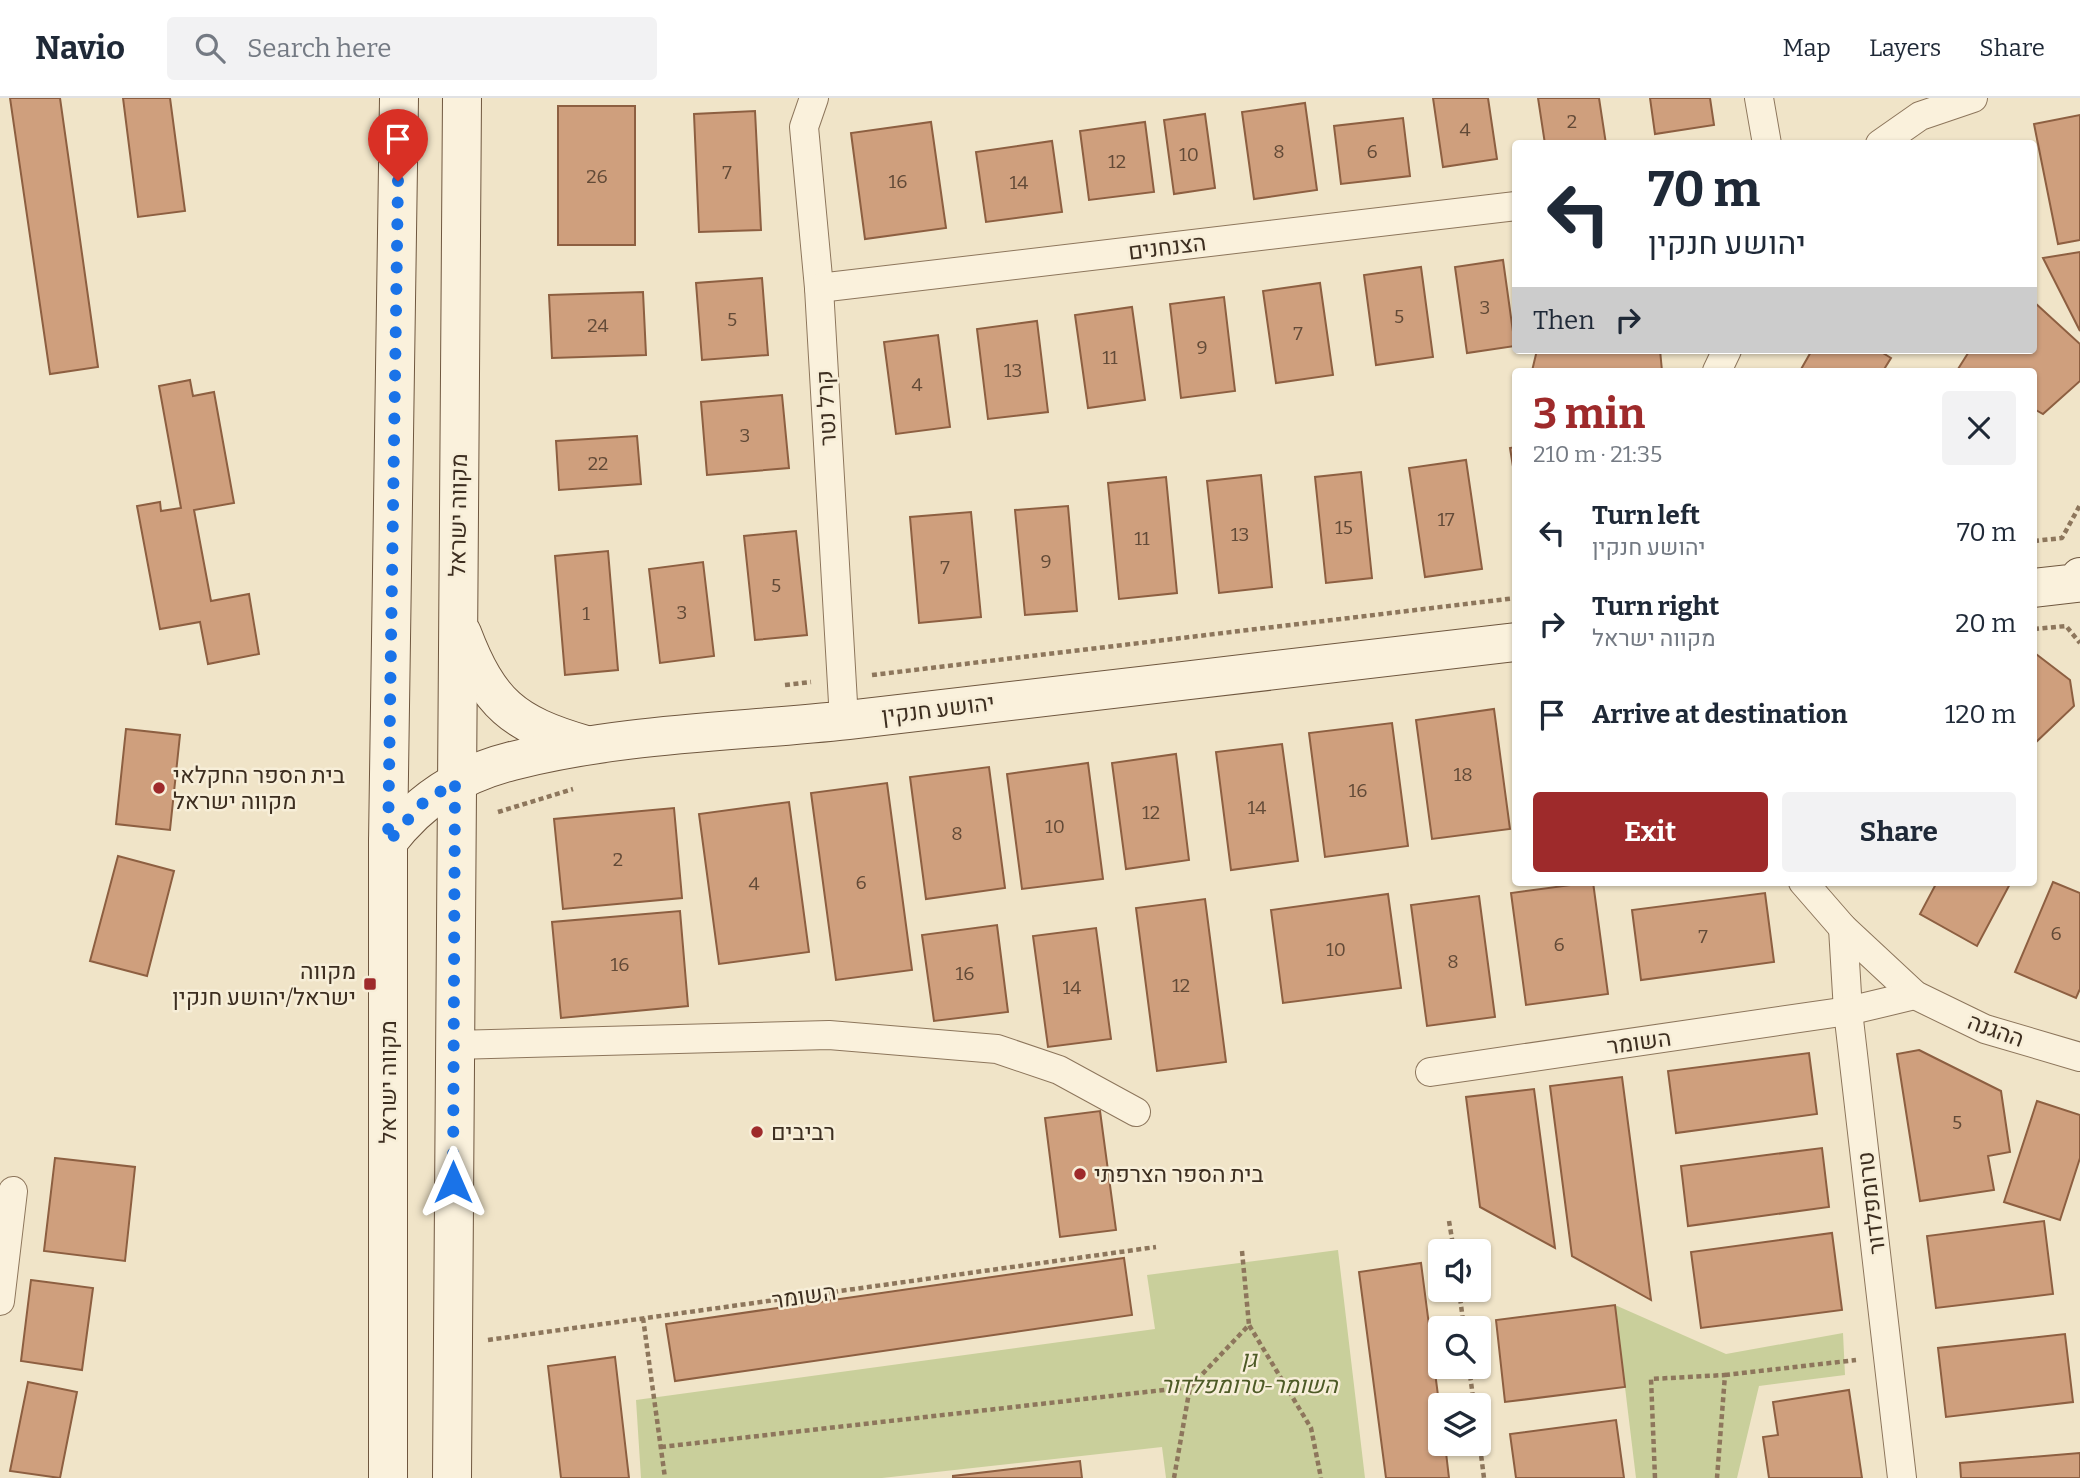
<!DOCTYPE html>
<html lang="en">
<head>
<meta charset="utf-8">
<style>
	body { margin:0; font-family:Bitter,Heebo,serif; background:#f2f2f3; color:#1f2937; height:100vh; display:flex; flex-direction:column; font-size:26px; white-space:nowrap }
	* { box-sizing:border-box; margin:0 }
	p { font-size:23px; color:#747a83 }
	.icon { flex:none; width:38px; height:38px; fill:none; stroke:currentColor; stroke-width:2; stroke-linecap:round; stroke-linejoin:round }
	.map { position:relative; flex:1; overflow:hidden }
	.drawer { position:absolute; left:1512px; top:270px; width:525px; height:518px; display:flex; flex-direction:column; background:#fff; border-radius:7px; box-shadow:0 2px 5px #0004 }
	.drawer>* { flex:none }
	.hud { position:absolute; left:1512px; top:42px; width:525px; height:214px; border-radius:7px; box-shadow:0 2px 5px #0004; background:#fff; color:#1f2937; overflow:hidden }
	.controls { position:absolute; left:1428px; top:1141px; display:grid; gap:14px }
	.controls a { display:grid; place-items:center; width:63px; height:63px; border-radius:7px; background:#fff; box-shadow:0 2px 5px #0004; font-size:35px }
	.pin { position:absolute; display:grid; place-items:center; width:60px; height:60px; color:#fff; margin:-72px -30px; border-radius:50% 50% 50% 0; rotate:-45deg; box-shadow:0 0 7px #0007 }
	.pin .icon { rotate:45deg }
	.me { position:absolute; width:77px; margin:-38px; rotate:0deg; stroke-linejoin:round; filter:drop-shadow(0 0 5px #0008) }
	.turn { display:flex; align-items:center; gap:24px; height:147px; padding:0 21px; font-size:32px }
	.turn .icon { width:91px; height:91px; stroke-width:2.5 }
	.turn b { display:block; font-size:49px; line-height:60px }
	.then { display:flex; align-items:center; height:66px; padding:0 21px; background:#0003; gap:14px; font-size:26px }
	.round { display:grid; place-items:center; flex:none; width:74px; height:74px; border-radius:7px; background:#f2f2f3 }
	.overview { display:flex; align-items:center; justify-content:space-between; height:119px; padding:0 21px }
	h1 { font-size:42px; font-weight:700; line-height:52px; color:#9e2a2b }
	.button { display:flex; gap:14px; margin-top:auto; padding:14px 21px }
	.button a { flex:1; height:80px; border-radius:7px; background:#9e2a2b; color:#fff; font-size:28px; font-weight:700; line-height:80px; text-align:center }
	.button a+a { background:#f2f2f3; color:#1f2937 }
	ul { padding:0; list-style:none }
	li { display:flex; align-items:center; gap:21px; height:91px; padding:0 21px }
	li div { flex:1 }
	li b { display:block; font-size:26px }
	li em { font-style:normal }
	header { display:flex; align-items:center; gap:42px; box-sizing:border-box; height:98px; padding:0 35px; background:#fff; border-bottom:2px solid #e0e1e3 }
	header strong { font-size:33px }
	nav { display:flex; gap:38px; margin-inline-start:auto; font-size:24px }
	.search { width:490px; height:63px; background:#f2f2f3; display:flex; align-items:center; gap:18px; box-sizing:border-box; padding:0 24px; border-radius:7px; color:#747a83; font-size:26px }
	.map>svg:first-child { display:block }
	.green { fill:#c9cf9b }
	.building { fill:#cf9f7d; stroke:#8d5f41; stroke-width:2 }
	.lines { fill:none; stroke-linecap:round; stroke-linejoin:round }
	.street-casing { stroke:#8d765c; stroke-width:30 }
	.secondary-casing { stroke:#6f573f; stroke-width:40 }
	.path { stroke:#8d765c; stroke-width:4.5; stroke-dasharray:5 3.5; stroke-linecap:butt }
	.street { stroke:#faf1dc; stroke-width:28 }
	.secondary { stroke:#faf1dc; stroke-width:38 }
	.route { stroke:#1a73e8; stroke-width:12; stroke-dasharray:0 21.6 }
	.poi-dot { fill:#9e2a2b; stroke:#f7eed8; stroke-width:2.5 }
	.labels { text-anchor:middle; stroke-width:5; stroke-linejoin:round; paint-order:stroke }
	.number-label { font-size:19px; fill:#624a37 }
	.street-label { font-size:23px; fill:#3d2e20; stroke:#f7eed8 }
	.poi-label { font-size:23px; fill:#3d2e20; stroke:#f7eed8; text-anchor:start }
	.park-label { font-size:23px; font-style:italic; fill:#4d5a26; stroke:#f7eed8 }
</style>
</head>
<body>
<header>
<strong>Navio</strong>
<div class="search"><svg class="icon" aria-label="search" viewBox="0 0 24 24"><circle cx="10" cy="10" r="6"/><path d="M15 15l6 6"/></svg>Search here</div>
<nav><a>Map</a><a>Layers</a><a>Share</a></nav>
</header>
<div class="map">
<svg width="2080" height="1380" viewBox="0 0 2080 1380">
	<rect width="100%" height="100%" fill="#f0e4c8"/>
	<!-- green -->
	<g class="green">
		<polygon points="1338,1152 1365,1380 1166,1380 1162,1349 882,1380 641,1380 636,1302 1155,1231 1147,1177"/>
		<polygon points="1615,1207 1726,1256 1843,1235 1845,1277 1759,1288 1737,1380 1636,1380"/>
	</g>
	<!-- building -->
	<g class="building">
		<polygon points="10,0 60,0 98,269 50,276"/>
		<polygon points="123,0 170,0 185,113 138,119"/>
		<polygon points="1433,0 1488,0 1497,61 1443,69"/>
		<polygon points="1538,0 1599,0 1606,46 1545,46"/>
		<polygon points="1650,0 1710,0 1714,27 1655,36"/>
		<polygon points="1305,5 1317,92 1254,101 1242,14"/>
		<rect x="558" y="8" width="77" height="139"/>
		<polygon points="755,13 761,132 699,134 694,16"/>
		<polygon points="1205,16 1215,90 1174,96 1164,22"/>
		<polygon points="2080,17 2080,142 2058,146 2034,26"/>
		<polygon points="1403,20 1410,78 1341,86 1334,28"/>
		<polygon points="931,24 946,130 865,141 851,35"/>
		<polygon points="1145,24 1154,94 1089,102 1080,33"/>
		<polygon points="1052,43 1062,114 986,124 976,54"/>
		<polygon points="2080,154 2080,233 2043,160"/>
		<polygon points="1503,162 1515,248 1467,255 1455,169"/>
		<polygon points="1421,169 1433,259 1376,267 1364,177"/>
		<polygon points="762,180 768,257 702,262 696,185"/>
		<polygon points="1320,185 1333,277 1276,285 1263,193"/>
		<polygon points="643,194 646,257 552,260 549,197"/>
		<polygon points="1224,199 1235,293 1181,300 1170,206"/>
		<polygon points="2034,204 2080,246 2080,283 2043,316 2034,311 2034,273 1958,271 1970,252 2034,252"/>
		<polygon points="1132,209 1145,302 1088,310 1075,217"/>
		<polygon points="1037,223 1048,314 988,321 977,231"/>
		<polygon points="938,237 950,329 896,336 884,244"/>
		<polygon points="1537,252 1660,252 1662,273 1532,273"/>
		<polygon points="1812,252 1878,252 1891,260 1883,273 1800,273"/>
		<polygon points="190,282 193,298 214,294 234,405 194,412 211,503 249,496 259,556 208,566 200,524 160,531 137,408 160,404 161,413 181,410 159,288"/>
		<polygon points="782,297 789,370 707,377 701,304"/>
		<polygon points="637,338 641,386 559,392 556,343"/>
		<polygon points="1516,349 1516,387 1510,350"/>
		<polygon points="1466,362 1482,471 1425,479 1409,370"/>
		<polygon points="1361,374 1372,480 1326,485 1315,379"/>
		<polygon points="1261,377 1272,489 1219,495 1207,383"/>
		<polygon points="1166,379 1177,495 1119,501 1108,385"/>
		<polygon points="1068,408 1077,513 1025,517 1015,412"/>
		<polygon points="971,414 981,519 919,525 910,419"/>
		<polygon points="796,433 807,537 755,542 744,438"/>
		<polygon points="608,453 618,572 565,577 555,458"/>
		<polygon points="703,464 714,558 660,565 649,471"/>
		<polygon points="2036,556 2070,582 2074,608 2034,646"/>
		<polygon points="1494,611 1510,731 1432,741 1416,622"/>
		<polygon points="1392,625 1408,748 1325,759 1309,635"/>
		<polygon points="126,631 180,637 170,732 116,726"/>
		<polygon points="1282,646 1298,763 1231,772 1216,654"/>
		<polygon points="1176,656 1189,762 1126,771 1112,665"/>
		<polygon points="1088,665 1103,781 1022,791 1007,676"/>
		<polygon points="989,669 1005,790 926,801 910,679"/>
		<polygon points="887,685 912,872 836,882 811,695"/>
		<polygon points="789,704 809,854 719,866 699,716"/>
		<polygon points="674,710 682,800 563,811 554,721"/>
		<polygon points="118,758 174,773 147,878 90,863"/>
		<polygon points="1593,784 1608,896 1526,907 1511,795"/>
		<polygon points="1937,784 2011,784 1977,848 1920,816"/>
		<polygon points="2053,784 2080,795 2080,891 2076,900 2015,874"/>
		<polygon points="1765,795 1774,864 1641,882 1632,812"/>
		<polygon points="1388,796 1401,890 1283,905 1271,812"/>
		<polygon points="1479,798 1495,919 1427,928 1411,807"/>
		<polygon points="1205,801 1226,964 1157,973 1136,810"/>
		<polygon points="680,813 688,908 561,920 552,824"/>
		<polygon points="997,827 1008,914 934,923 922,837"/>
		<polygon points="1096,830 1111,941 1048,949 1033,838"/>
		<polygon points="1919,952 2001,993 2010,1054 1988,1058 1994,1092 1920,1103 1897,956"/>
		<polygon points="1809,955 1817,1016 1676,1035 1668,973"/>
		<polygon points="1622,979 1651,1202 1572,1158 1550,988"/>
		<polygon points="1534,991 1555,1150 1480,1109 1466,999"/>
		<polygon points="2037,1003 2080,1017 2080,1060 2060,1122 2004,1104"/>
		<polygon points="1100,1013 1116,1132 1060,1139 1045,1020"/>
		<polygon points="1822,1050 1829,1109 1688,1128 1681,1068"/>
		<polygon points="55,1060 135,1069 125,1163 44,1153"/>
		<polygon points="2044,1123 2053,1196 1936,1210 1927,1138"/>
		<polygon points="1832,1135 1842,1212 1701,1230 1691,1154"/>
		<polygon points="1124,1160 1132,1217 675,1283 666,1226"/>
		<polygon points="1421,1165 1440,1313 1440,1346 1445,1346 1449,1380 1386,1380 1359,1174"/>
		<polygon points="31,1182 93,1190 82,1272 21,1263"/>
		<polygon points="1615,1207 1625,1289 1505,1304 1496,1222"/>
		<polygon points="2065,1236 2073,1304 1946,1319 1938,1250"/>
		<polygon points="615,1259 629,1380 561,1380 548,1268"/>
		<polygon points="28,1284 77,1294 60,1380 10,1373"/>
		<polygon points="1849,1292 1862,1380 1769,1380 1763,1339 1778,1337 1773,1304"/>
		<polygon points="1616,1322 1624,1380 1516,1380 1510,1336"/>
		<polygon points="2080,1355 2080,1380 1961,1380 1960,1365"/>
		<polygon points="1080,1363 1082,1380 953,1380 953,1378"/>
	</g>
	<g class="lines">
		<!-- street casing -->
		<g class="street-casing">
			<g id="street">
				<polyline points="814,0 804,29 819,190 844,622"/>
				<polyline points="1759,0 1767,46"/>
				<polyline points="1880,46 1920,18 1973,0"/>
				<polyline points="819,190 1516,108"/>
				<polyline points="1717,273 1727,252"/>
				<polyline points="1803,784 1843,830 1915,897 1985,931 2080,959"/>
				<polyline points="1843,830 1848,913 1902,1380"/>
				<polyline points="453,947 829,937 997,951 1059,972 1136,1014"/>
				<polyline points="1430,974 1848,913 1915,897"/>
				<polyline points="0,1203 13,1093"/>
			</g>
		</g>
		<!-- secondary casing -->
		<g class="secondary-casing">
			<g id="secondary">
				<polyline points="2034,490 2077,485 2080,479"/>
				<path d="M462,535C489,606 513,626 586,647"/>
				<path d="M388,744C420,702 460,676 512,663C621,635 737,634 848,622C1071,596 1293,570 1516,544"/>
				<polyline points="388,1380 388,744 399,0"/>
				<polyline points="452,1380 462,0"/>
			</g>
		</g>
		<!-- path -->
		<g class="path">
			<polyline points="2034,443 2062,440 2080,407"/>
			<polyline points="2034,531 2066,528 2080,545"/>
			<polyline points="872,577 1516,500"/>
			<polyline points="785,587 811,584"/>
			<polyline points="498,714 573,691"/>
			<polyline points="1449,1123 1454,1153"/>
			<polyline points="1242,1153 1249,1227"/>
			<polyline points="1459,1192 1464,1230"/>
			<polyline points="643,1220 665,1380"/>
			<polyline points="488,1242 1156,1149"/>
			<polyline points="1469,1269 1474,1307"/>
			<polyline points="1725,1277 1856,1262"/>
			<polyline points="1479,1341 1484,1380"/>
			<polyline points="661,1349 1190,1289"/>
			<polyline points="1174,1380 1190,1289 1249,1227 1311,1330 1321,1380"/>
			<polyline points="1655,1380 1651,1281 1725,1277 1717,1380"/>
		</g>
		<!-- street -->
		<use href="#street" class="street"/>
		<!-- secondary -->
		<use href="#secondary" class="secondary"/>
	</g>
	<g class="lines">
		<!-- route -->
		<polyline class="route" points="398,83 388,744 423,705 455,684 453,1084"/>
	</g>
	<!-- markers -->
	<g class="poi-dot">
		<circle cx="159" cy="690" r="7"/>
		<rect x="363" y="879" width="14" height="14" rx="3.5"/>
		<circle cx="757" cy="1034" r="7"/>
		<circle cx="1080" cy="1076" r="7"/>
	</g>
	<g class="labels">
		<!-- number labels -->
		<g class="number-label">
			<text x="1572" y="30">2</text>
			<text x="1465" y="38">4</text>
			<text x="1279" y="60">8</text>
			<text x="1372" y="60">6</text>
			<text x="1189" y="63">10</text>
			<text x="1117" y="70">12</text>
			<text x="727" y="81">7</text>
			<text x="597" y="85">26</text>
			<text x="898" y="90">16</text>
			<text x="1019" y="91">14</text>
			<text x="1485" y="216">3</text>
			<text x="1399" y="225">5</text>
			<text x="732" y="228">5</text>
			<text x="598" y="234">24</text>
			<text x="1298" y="242">7</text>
			<text x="1202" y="256">9</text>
			<text x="1110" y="266">11</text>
			<text x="1013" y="279">13</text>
			<text x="917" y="293">4</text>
			<text x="745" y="344">3</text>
			<text x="598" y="372">22</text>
			<text x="1446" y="428">17</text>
			<text x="1344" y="436">15</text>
			<text x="1240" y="443">13</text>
			<text x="1142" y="447">11</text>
			<text x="1046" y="470">9</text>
			<text x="945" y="476">7</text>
			<text x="776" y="494">5</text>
			<text x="682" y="521">3</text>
			<text x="586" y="522">1</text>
			<text x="1463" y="683">18</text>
			<text x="1358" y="699">16</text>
			<text x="1257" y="716">14</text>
			<text x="1151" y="721">12</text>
			<text x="1055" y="735">10</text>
			<text x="957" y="742">8</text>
			<text x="618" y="768">2</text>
			<text x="861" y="791">6</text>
			<text x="754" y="792">4</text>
			<text x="2056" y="842">6</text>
			<text x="1703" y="845">7</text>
			<text x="1559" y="853">6</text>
			<text x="1336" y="858">10</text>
			<text x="1453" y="870">8</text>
			<text x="620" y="873">16</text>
			<text x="965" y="882">16</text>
			<text x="1181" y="894">12</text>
			<text x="1072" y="896">14</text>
			<text x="1957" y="1031">5</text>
		</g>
		<!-- street labels -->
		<g class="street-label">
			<text transform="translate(1167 149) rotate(-7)" y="8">הצנחנים</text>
			<text transform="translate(826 310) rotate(-93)" y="8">קרל נטר</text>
			<text transform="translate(458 417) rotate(-89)" y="8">מקווה ישראל</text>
			<text transform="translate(938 611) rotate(-7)" y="8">יהושע חנקין</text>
			<text transform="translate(1996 932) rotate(20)" y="8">ההגנה</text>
			<text transform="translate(1639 944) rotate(-8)" y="8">השומר</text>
			<text transform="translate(388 984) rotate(-90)" y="8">מקווה ישראל</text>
			<text transform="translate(1871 1105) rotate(-97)" y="8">טרומפלדור</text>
			<text transform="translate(804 1198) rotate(-8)" y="8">השומר</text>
		</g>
		<!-- poi labels -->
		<g class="poi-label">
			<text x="173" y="685">בית הספר החקלאי<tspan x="173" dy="26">מקווה ישראל</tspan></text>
			<text x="356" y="881" text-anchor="end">מקווה<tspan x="356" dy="26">ישראל/יהושע חנקין</tspan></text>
			<text x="771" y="1042">רביבים</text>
			<text x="1094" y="1084">בית הספר הצרפתי</text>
		</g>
		<!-- park labels -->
		<g class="park-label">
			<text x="1249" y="1269">גן<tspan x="1249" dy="26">השומר-טרומפלדור</tspan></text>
		</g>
	</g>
</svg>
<div class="controls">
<a><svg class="icon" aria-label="sound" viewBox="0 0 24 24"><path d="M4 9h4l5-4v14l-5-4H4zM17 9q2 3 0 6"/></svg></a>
<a><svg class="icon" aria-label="search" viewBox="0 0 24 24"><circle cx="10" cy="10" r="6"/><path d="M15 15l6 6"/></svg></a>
<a><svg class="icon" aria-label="layers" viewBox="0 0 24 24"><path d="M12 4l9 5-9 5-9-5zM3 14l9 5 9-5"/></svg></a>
</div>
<div class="pin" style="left:398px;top:83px;background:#d93025"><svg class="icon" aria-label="arrive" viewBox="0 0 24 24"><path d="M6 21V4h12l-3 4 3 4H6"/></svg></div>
<svg class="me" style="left:453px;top:1084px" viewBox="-20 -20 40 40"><path d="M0-17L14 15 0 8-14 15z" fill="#1a73e8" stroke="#fff" stroke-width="4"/></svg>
<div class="hud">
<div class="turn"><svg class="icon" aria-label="left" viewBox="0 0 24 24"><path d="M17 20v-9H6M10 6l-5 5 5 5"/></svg><div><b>70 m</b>יהושע חנקין</div></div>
<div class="then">Then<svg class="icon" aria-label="right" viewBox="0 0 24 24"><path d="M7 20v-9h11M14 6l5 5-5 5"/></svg></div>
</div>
<section class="drawer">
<div class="overview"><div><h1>3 min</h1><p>210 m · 21:35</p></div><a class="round"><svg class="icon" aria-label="close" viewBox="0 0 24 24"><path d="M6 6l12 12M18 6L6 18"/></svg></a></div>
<ul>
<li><svg class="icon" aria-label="left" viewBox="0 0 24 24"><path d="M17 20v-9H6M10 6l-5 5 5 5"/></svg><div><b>Turn left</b><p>יהושע חנקין</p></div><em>70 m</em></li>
<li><svg class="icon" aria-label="right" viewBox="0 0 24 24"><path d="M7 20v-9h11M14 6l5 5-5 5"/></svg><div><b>Turn right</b><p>מקווה ישראל</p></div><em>20 m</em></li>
<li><svg class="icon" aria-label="arrive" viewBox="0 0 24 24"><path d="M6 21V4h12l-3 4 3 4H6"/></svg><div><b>Arrive at destination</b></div><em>120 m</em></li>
</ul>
<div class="button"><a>Exit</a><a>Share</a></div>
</section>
</div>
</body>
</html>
